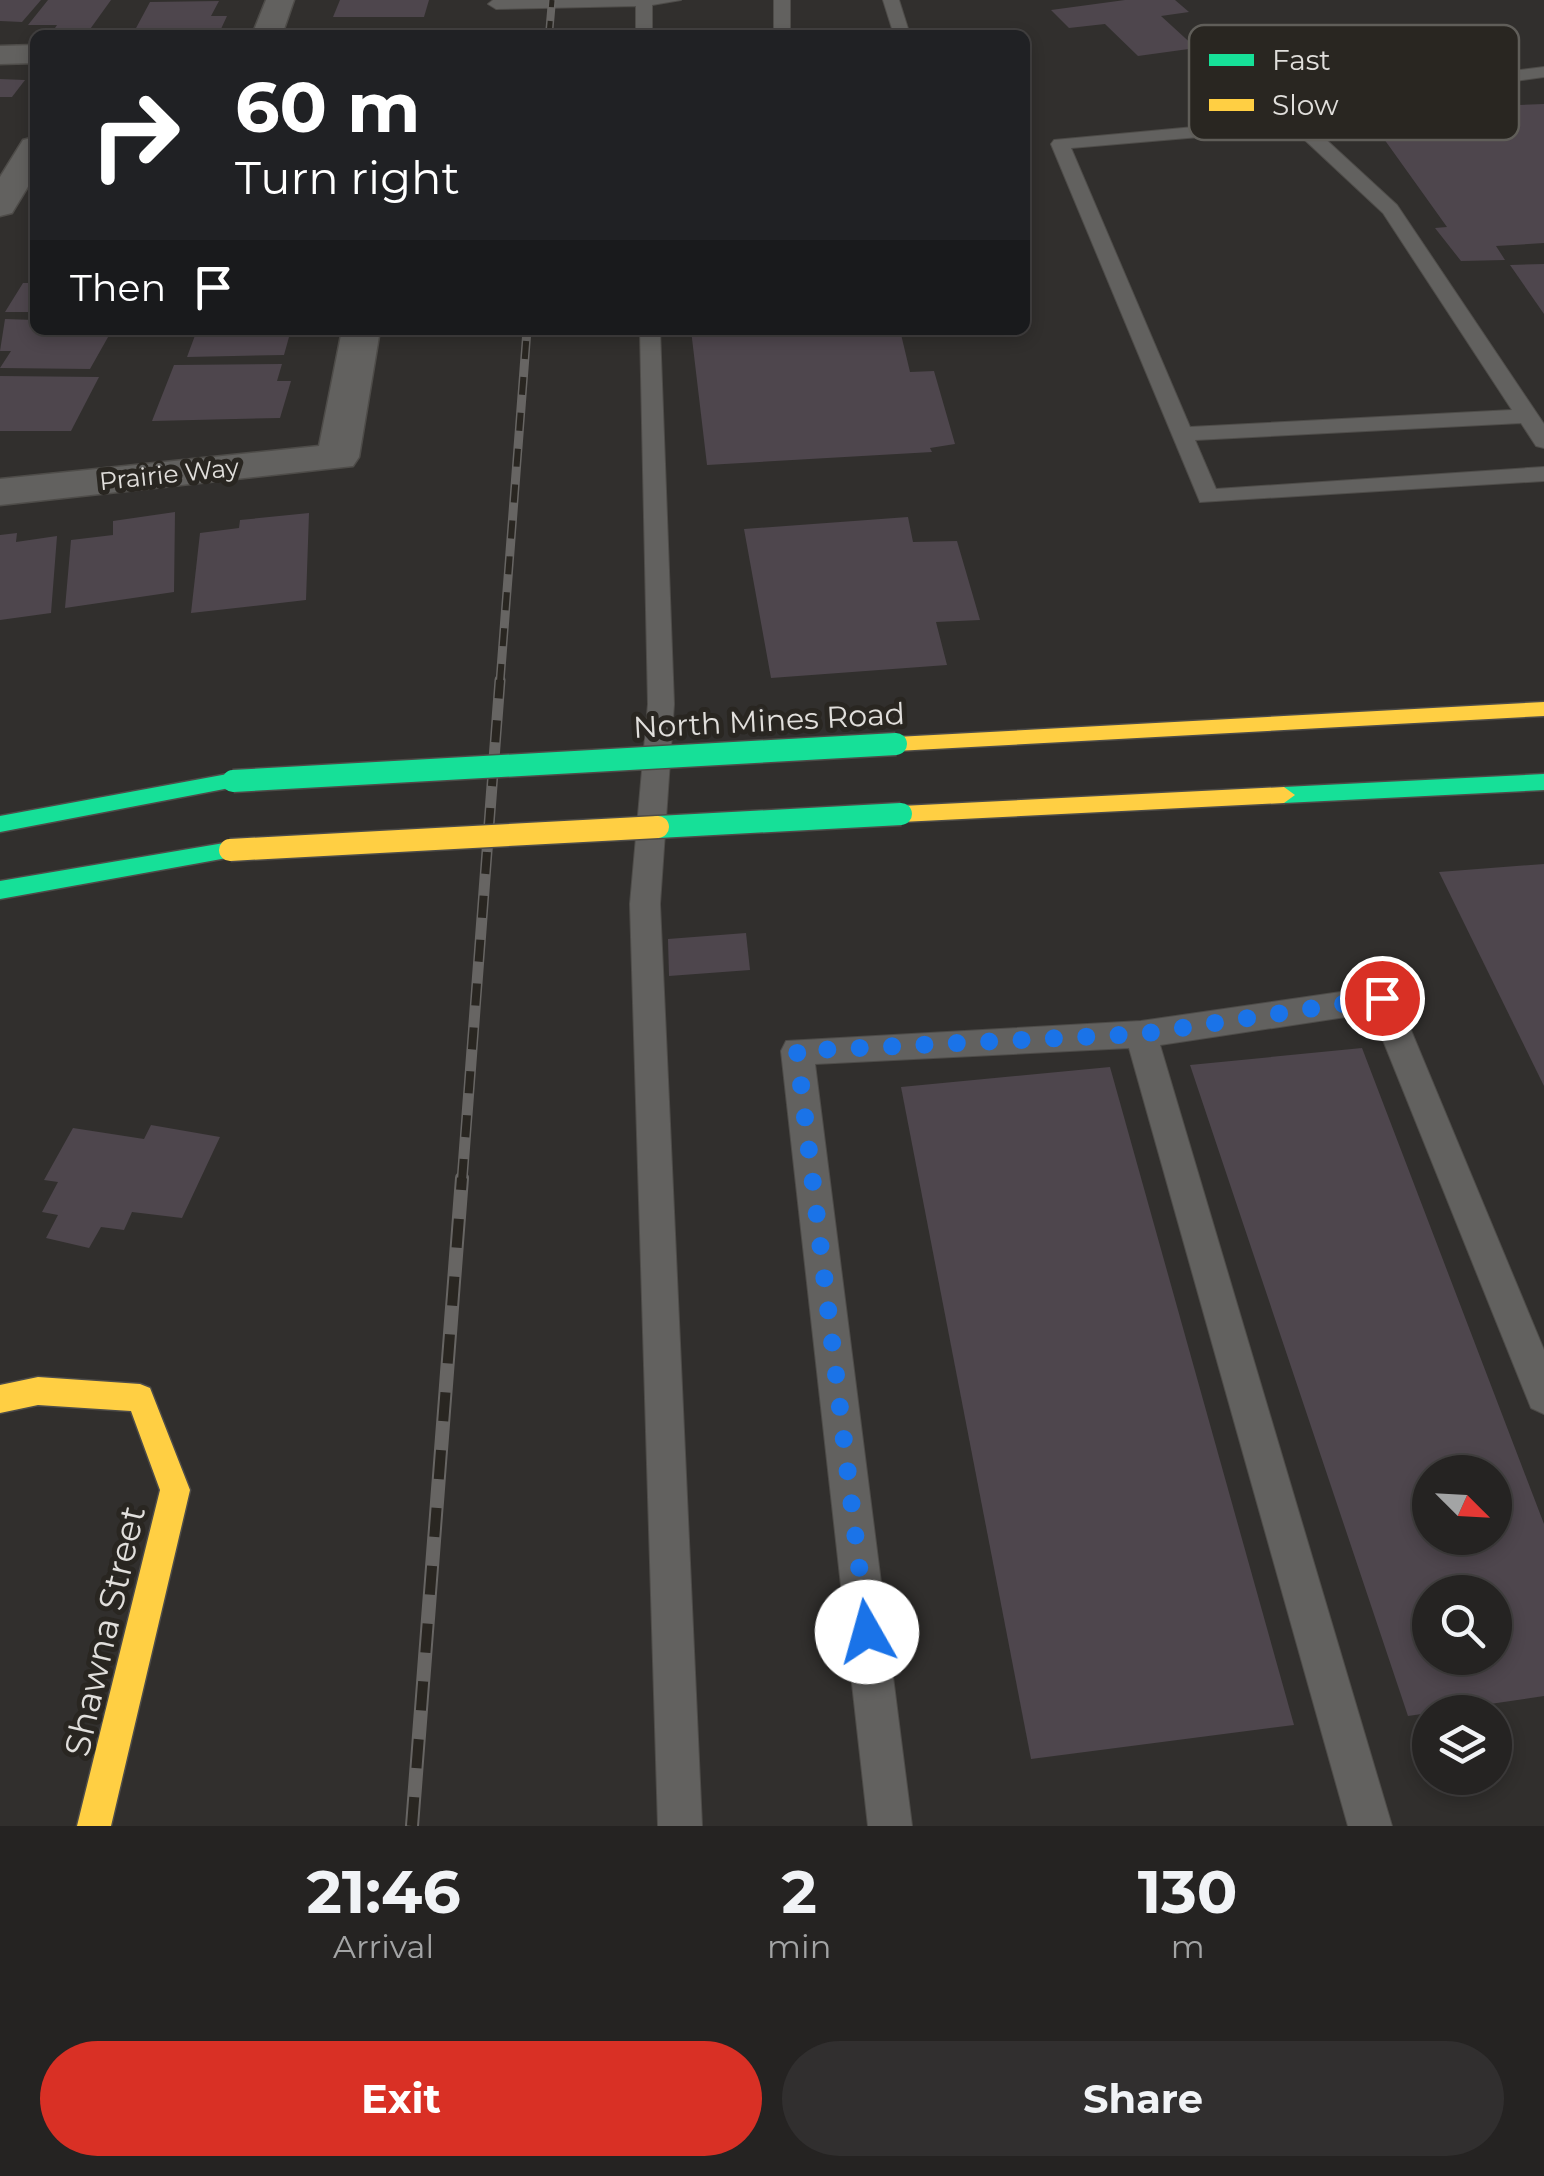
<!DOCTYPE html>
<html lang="en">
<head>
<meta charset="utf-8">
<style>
	body { margin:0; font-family:Montserrat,sans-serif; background:#312f2f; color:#f1f3f6; height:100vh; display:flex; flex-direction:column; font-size:38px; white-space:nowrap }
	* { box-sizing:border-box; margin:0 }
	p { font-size:32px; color:#a3a4a5 }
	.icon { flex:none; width:55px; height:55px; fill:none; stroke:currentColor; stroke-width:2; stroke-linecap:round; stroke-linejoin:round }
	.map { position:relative; height:1826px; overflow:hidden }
	.details { display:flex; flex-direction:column; background:#252322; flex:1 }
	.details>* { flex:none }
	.top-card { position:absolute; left:30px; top:30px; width:1000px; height:305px; border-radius:15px; box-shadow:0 5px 15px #0003,0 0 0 2px #424040; background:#202124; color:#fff; overflow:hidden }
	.needle { width:65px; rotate:114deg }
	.tools { position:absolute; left:1412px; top:1455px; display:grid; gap:20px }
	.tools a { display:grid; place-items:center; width:100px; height:100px; border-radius:50%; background:#252322; box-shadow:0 5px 15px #0003,0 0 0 2px #424040; font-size:50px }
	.pin { position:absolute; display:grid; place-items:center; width:85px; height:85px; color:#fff; margin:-42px; border:5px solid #fff; border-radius:50%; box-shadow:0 2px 10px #0007 }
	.me { position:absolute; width:110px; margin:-55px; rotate:353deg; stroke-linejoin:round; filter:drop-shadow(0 0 8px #0008) }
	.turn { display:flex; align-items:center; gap:35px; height:210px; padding:0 40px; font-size:45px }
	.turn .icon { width:130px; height:130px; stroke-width:2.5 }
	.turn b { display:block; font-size:70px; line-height:85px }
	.then { display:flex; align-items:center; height:95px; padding:0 40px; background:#0003; gap:20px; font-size:38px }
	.eta { display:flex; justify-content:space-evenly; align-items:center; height:170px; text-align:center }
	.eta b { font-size:60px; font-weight:700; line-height:70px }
	.button { display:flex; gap:20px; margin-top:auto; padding:20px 40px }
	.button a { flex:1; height:115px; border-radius:60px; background:#d93025; color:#fff; font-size:40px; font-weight:700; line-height:115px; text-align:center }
	.button a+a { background:#312f2f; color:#f1f3f6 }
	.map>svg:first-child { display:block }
	.building { fill:#4e464d; fill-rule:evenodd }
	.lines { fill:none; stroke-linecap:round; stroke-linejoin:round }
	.lane-casing { stroke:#4e4c49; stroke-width:2 }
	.street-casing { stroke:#4e4c49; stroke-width:3 }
	.fast-casing { stroke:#4e4c49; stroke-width:3 }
	.slow-casing { stroke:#4e4c49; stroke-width:3 }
	.lane { fill:#62615f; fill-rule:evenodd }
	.street { fill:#62615f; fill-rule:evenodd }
	.fast { fill:#16e098; fill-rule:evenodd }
	.slow { fill:#ffcf43; fill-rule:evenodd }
	.rail-far3-casing { stroke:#676563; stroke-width:8 }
	.rail-far2-casing { stroke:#676563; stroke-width:9 }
	.rail-far1-casing { stroke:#676563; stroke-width:11 }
	.rail-casing { stroke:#676563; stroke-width:14 }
	.rail-far3 { stroke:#292621; stroke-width:5; stroke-dasharray:14; stroke-linecap:butt }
	.rail-far2 { stroke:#292621; stroke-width:6; stroke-dasharray:18; stroke-linecap:butt }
	.rail-far1 { stroke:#292621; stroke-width:8; stroke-dasharray:22; stroke-linecap:butt }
	.rail { stroke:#292621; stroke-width:10; stroke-dasharray:29; stroke-linecap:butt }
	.fast-bridge-casing { stroke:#4e4c49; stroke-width:25; stroke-linecap:butt }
	.slow-bridge-casing { stroke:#4e4c49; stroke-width:25; stroke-linecap:butt }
	.fast-bridge { stroke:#16e098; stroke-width:22 }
	.slow-bridge { stroke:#ffcf43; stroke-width:22 }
	.route { stroke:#1a73e8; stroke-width:18; stroke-dasharray:0 32.4 }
	.labels { text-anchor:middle; stroke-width:10; stroke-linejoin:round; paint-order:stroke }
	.far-street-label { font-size:25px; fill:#e1dfdc; stroke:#292621 }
	.street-label { font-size:30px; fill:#e1dfdc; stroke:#292621 }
	.near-street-label { font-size:35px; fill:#e1dfdc; stroke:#292621 }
	.key { fill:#292621; stroke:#605e59; stroke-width:2.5 }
	.key-label { font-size:28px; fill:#e1dfdc }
</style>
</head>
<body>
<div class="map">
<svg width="1544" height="1826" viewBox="0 0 1544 1826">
	<rect width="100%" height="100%" fill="#312f2d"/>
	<!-- building -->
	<g class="building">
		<polygon points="0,0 41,0 22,22 0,21"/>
		<polygon points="48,0 111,0 88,32 53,31 57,25 28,25"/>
		<polygon points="340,0 429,0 424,17 333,17"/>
		<polygon points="1125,0 1175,0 1189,12 1161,16 1196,48 1138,56 1105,24 1069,28 1051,10"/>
		<polygon points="219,1 211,16 227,16 221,29 135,30 150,2"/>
		<polygon points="0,79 25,80 12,97 0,97"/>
		<polygon points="1544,104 1544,243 1496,246 1505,260 1461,261 1435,228 1447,227 1364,111"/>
		<polygon points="1544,264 1544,314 1510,265"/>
		<polygon points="35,276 35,312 5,312 23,283 31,283"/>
		<polygon points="5,319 35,320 35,330 112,330 90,369 0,368 11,351 0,351"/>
		<polygon points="197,330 311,330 310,336 289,337 284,355 187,357"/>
		<polygon points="691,330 900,330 910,372 934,371 955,444 930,448 932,452 707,465"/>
		<polygon points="282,364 277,381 291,381 280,418 152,421 174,365"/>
		<polygon points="0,376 99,377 71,431 0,431"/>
		<polygon points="175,512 174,592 65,608 71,540 113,535 113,521"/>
		<polygon points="309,513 306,600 191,613 200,533 239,528 240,520"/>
		<polygon points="908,517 913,542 957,541 980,620 936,622 947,665 771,678 744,529"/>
		<polygon points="17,533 16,542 57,536 51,613 0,620 0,535"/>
		<polygon points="1544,864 1544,1086 1439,872"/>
		<polygon points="746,933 750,970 669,976 668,939"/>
		<path d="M1362,1048L1544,1524V1696L1408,1716L1190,1065ZM1430,1472H1495V1538H1430ZM1430,1592H1495V1658H1430Z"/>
		<polygon points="1110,1067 1294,1725 1031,1759 901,1087"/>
		<polygon points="151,1125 220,1137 182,1218 132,1212 124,1230 101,1227 89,1248 46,1238 58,1215 42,1212 58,1182 44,1180 73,1128 144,1139"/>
	</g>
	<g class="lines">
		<!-- lane casing -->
		<g class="lane-casing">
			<g id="lane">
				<polygon points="493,0 681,0 652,5 652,35 636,35 636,6 496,9 488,4"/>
				<rect x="774" y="0" width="16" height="35"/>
				<polygon points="883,0 899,0 910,35 894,35"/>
				<path d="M1544,67V77L1332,105L1308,123L1397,205L1544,424V448L1536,446L1521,423L1195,440L1216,489L1544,467V481L1200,502L1051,144L1054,140L1292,118L1327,95ZM1293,129L1383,213L1512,410L1190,427L1071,148Z"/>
				<polygon points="640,330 660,330 674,704 660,904 702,1826 658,1826 630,904 648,704"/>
				<polygon points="1382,986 1393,990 1398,999 1544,1350 1544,1414 1531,1408 1372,1013 1160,1045 1392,1826 1348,1826 1129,1048 815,1064 912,1826 868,1826 781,1051 786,1041 1141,1021"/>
			</g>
		</g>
		<!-- street casing -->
		<g class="street-casing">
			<g id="street">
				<polygon points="266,0 294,0 282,35 252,35"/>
				<polygon points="35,45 35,63 0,64 0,46"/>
				<polygon points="35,137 35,175 12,213 0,216 0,177 23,140"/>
				<polygon points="342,330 380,330 359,457 353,466 0,505 0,479 319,446"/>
			</g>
		</g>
		<!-- fast casing -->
		<g class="fast-casing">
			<g id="fast">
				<polygon points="233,773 240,776 243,781 240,786 0,832 0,816"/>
				<polygon points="1544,774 1544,790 1284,803 1273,795 1284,787"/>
				<polygon points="230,842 241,850 238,856 0,899 0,881"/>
			</g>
		</g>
		<!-- slow casing -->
		<g class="slow-casing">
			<g id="slow">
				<polygon points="1544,702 1544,716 896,751 886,744 896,737"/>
				<polygon points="1284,787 1295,795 1284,803 901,822 890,814 901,806"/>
				<polygon points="38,1377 140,1384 150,1388 190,1490 111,1826 77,1826 160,1490 131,1411 38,1405 0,1413 0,1385"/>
			</g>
		</g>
		<!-- lane -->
		<use href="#lane" class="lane"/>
		<!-- street -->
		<use href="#street" class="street"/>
		<!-- fast -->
		<use href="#fast" class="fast"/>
		<!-- slow -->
		<use href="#slow" class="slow"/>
		<!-- rail-far3 casing -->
		<g class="rail-far3-casing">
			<polyline id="rail-far3" points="549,35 552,0"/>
		</g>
		<!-- rail-far2 casing -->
		<g class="rail-far2-casing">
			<polyline id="rail-far2" points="500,682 527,330"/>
		</g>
		<!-- rail-far1 casing -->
		<g class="rail-far1-casing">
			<polyline id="rail-far1" points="462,1181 500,680"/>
		</g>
		<!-- rail casing -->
		<g class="rail-casing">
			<polyline id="rail" points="412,1826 462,1178"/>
		</g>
		<!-- rail-far3 -->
		<use href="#rail-far3" class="rail-far3"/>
		<!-- rail-far2 -->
		<use href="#rail-far2" class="rail-far2"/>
		<!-- rail-far1 -->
		<use href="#rail-far1" class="rail-far1"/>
		<!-- rail -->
		<use href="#rail" class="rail"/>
		<!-- fast-bridge casing -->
		<g class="fast-bridge-casing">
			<g id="fast-bridge">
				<polyline points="233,781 896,744"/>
				<polyline points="658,827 901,814"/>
			</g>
		</g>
		<!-- slow-bridge casing -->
		<g class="slow-bridge-casing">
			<polyline id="slow-bridge" points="230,850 658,827"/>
		</g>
		<!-- fast-bridge -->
		<use href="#fast-bridge" class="fast-bridge"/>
		<!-- slow-bridge -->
		<use href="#slow-bridge" class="slow-bridge"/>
	</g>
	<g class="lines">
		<!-- route -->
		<polyline class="route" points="867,1632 797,1051 1141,1034 1382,998"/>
	</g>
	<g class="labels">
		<!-- far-street labels -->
		<g class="far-street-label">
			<text transform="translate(169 474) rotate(-6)" y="9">Prairie Way</text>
		</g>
		<!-- street labels -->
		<g class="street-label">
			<text transform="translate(769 721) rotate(-3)" y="10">North Mines Road</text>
		</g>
		<!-- near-street labels -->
		<g class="near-street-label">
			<text transform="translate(105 1631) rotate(-77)" y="12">Shawna Street</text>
		</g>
	</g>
	<!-- legend -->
	<rect x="1189" y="25" width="330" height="115" rx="15" class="key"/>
	<rect x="1209" y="54" width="45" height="12" fill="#16e098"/>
	<rect x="1209" y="99" width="45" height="12" fill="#ffcf43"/>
	<g class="key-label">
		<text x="1272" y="70">Fast</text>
		<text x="1272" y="115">Slow</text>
	</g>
</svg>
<div class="tools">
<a><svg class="needle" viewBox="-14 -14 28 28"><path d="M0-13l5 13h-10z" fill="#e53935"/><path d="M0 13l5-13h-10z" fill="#a3a4a5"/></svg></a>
<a><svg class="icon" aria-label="search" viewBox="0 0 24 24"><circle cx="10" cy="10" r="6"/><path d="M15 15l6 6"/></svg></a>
<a><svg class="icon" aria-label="layers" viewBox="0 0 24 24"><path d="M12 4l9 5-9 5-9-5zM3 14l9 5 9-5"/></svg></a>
</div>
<div class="pin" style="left:1382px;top:998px;background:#d93025"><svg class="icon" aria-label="arrive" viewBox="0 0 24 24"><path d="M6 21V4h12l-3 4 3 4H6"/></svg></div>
<svg class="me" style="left:867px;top:1632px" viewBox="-20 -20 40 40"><circle r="19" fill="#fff"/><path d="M0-13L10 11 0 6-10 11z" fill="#1a73e8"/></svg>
<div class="top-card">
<div class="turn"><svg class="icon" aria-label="right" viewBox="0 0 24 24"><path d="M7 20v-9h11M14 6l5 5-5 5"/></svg><div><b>60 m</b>Turn right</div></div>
<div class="then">Then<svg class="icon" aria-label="arrive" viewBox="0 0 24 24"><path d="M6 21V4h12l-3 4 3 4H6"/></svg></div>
</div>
</div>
<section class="details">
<div class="eta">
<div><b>21:46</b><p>Arrival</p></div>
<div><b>2</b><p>min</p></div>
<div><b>130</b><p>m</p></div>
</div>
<div class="button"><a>Exit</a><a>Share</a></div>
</section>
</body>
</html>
